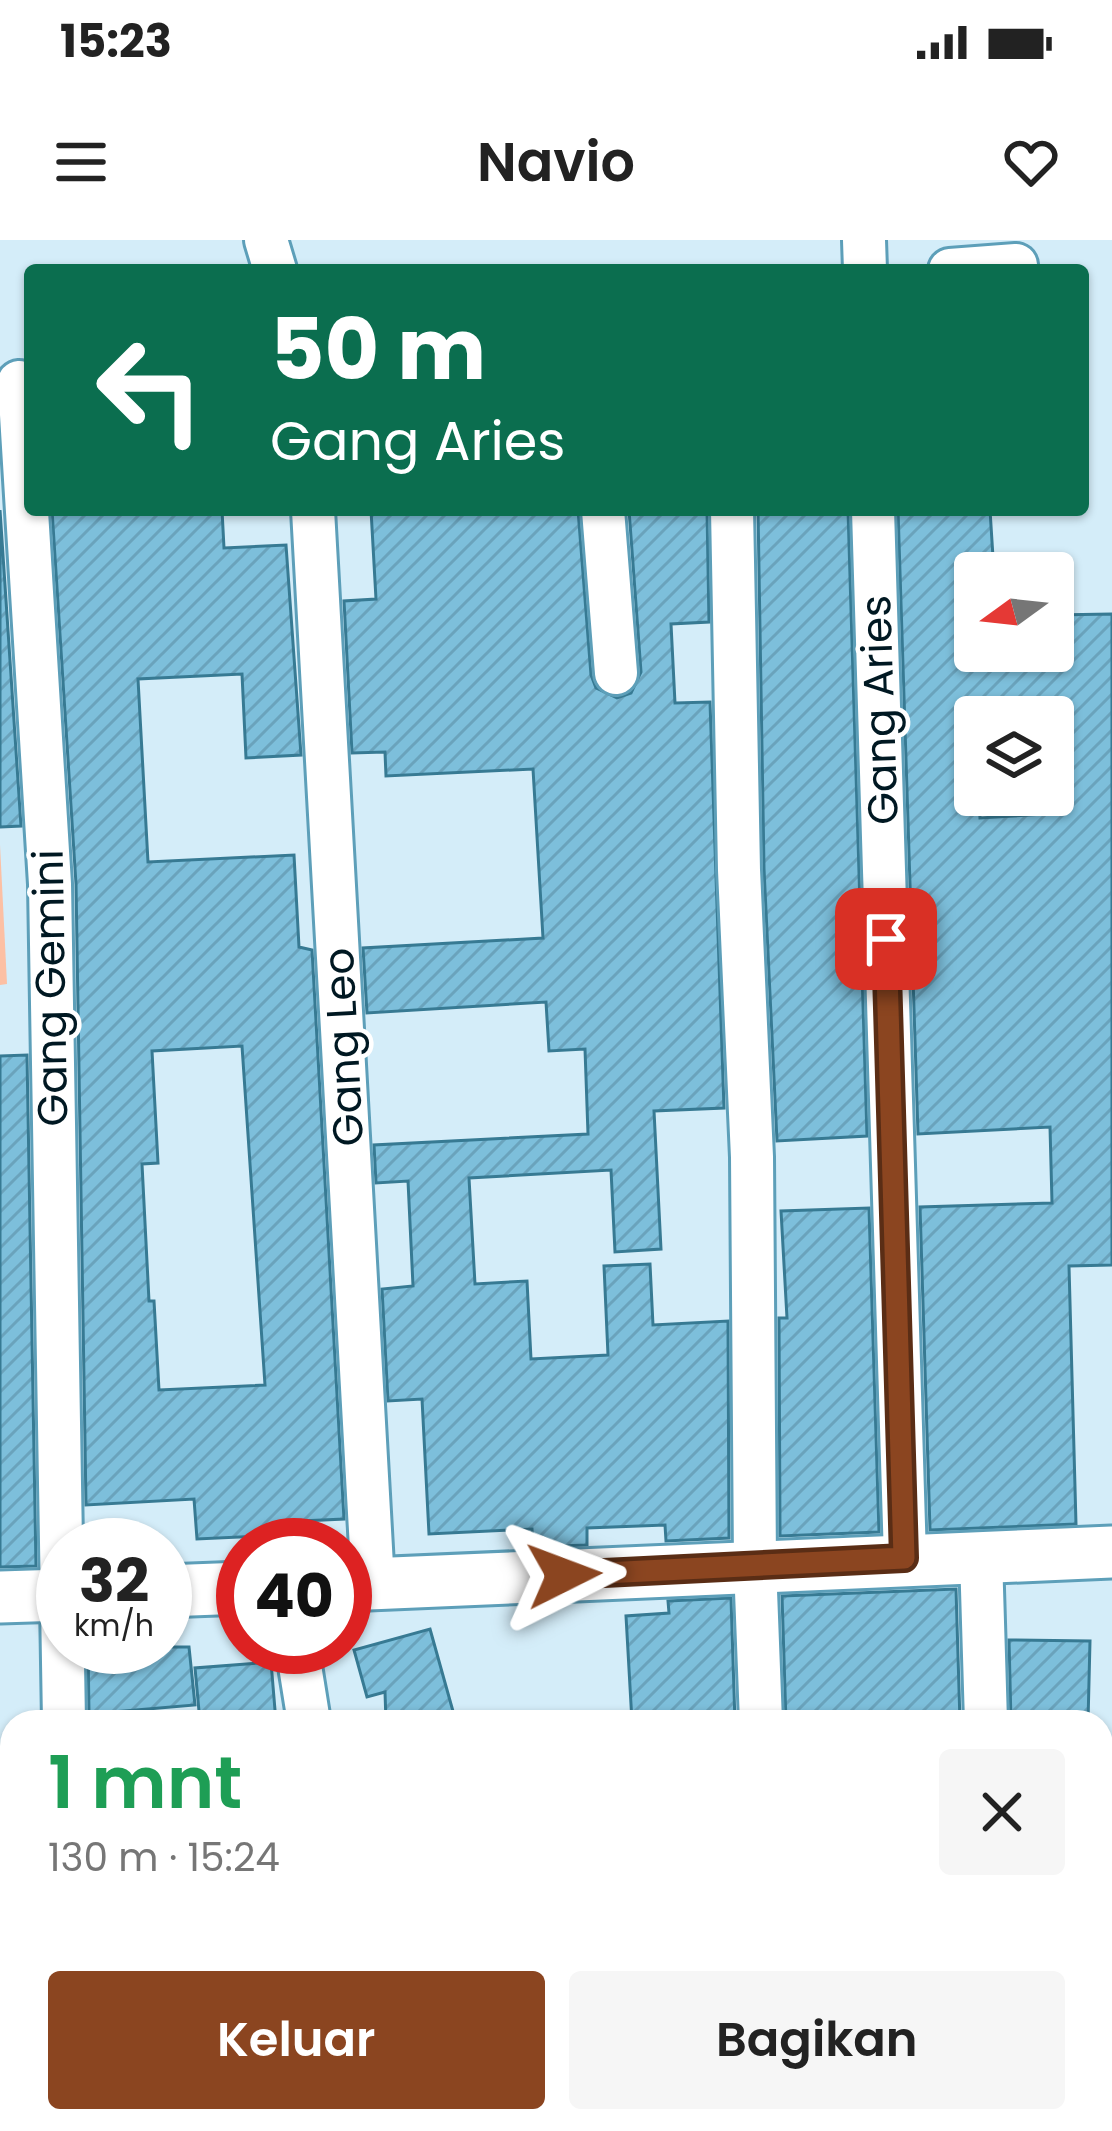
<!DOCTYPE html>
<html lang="id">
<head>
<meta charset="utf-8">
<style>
	body { margin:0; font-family:Poppins,sans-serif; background:#f6f6f6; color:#222; height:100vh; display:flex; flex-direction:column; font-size:45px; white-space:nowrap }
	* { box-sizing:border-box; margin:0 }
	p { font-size:39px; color:#767676 }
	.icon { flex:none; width:66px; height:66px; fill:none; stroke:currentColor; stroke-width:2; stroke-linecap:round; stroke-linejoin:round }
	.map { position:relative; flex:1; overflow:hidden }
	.side { position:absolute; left:0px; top:1470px; width:1113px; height:423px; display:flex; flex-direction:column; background:#fff; border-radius:36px 36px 0 0; box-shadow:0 3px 9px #0004 }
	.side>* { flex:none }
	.top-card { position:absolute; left:24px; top:24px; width:1065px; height:252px; border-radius:12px; box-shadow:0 3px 9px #0004; background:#0b6e4f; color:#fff; overflow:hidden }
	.needle { width:78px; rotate:255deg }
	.tools { position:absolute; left:954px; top:312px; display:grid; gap:24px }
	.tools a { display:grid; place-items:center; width:120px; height:120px; border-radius:12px; background:#fff; box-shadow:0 3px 9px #0004; font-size:60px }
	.speed { position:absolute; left:36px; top:1278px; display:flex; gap:24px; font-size:60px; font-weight:700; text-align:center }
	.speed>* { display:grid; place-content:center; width:156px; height:156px; border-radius:50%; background:#fff; box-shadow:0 3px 9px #0004; line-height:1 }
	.speed small { font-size:30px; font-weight:400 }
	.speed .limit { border:18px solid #d22; background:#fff; color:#111 }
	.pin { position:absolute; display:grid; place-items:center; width:102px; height:102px; color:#fff; margin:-51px; border-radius:24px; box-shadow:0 6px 18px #0006 }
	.me { position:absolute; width:132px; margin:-66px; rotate:87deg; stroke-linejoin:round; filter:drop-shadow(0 0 9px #0008) }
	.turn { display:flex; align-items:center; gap:42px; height:252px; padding:0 48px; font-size:54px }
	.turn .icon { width:156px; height:156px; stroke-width:2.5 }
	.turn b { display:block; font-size:84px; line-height:102px }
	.round { display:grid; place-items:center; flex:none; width:126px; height:126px; border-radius:12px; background:#f6f6f6 }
	.summary { display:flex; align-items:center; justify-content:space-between; height:204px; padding:0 48px }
	h1 { font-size:72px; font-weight:600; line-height:90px; color:#1e9e55 }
	.cta { display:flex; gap:24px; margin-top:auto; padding:24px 48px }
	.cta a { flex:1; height:138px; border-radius:12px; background:#8b4520; color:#fff; font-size:48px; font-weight:600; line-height:138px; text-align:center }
	.cta a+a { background:#f6f6f6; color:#222 }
	.status { display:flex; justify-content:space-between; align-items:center; height:84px; padding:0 60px; background:#fff; direction:ltr }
	.status svg { height:33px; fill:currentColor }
	header { display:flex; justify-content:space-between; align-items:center; height:156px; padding:0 48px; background:#fff; font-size:54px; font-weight:600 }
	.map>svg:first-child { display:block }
	.green { fill:#fcc0a4 }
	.building { fill:url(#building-hatch); stroke:#377a93; stroke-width:3; fill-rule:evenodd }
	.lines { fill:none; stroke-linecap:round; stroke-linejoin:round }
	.minor-casing { stroke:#5d9fb9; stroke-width:48 }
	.tertiary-casing { stroke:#5d9fb9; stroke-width:57 }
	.minor { stroke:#fff; stroke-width:42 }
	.tertiary { stroke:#fff; stroke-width:51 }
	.route-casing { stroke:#5a2d15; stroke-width:30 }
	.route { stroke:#8b4520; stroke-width:21 }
	.labels { text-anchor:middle; stroke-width:9; stroke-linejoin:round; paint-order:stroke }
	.street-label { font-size:42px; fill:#001822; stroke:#fff }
</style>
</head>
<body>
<div class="status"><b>15:23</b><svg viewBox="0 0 49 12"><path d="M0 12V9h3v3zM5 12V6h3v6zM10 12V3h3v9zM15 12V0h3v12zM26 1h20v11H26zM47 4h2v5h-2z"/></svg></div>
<header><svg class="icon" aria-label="menu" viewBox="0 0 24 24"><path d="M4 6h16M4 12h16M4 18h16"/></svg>Navio<svg class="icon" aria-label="heart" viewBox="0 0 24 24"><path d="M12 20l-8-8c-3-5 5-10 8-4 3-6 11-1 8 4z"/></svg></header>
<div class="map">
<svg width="1112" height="1891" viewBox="0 0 1112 1891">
	<defs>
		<pattern id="building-hatch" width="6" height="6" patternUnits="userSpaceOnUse" patternTransform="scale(3)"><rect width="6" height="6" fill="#7dbfdb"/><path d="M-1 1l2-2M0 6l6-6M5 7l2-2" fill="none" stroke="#6aa3bc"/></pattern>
	</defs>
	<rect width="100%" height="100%" fill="#d4edf9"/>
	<!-- green -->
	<g class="green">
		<polygon points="0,605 7,744 0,745"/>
		<rect x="91" y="1881" width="104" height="10"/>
	</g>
	<!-- building -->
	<g class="building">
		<polygon points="0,270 21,586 0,587"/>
		<path d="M52,270H222L224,308L286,305L301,515L246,518L242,434L138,439L148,622L294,615L299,707L312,710L344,1279L280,1282L281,1295L197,1299L194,1259L86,1265L76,644ZM242,806L265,1145L159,1150L154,1061H149L142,924L158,923L152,811Z"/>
		<polygon points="371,270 578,270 591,435 596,448 617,458 631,453 641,432 629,270 707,270 709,382 671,384 675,463 710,462 724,868 654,871 661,1009 615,1012 611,930 469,938 475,1044 527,1041 531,1119 608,1115 604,1026 650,1024 653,1085 728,1081 729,1298 666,1301 665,1285 587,1288 587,1305 533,1307 532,1289 429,1294 422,1159 388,1161 382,1049 413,1046 408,941 376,943 374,905 588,894 585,809 549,811 546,762 367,773 363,708 543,698 533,529 386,536 385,512 352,513 344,361 376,359"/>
		<polygon points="758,270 848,270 867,896 777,901 764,629"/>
		<path d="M898,270H990L994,333H975V411H1055L1054,375L1112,374V1025L1069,1026L1076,1284L930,1290L920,967L1052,963L1050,887L918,894ZM975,477H1057L1060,573L980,578L979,558H975Z"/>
		<polygon points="27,815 36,1326 0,1327 0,816"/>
		<polygon points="869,968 879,1292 780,1296 779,1078 787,1078 781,971"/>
		<polygon points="956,1349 960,1482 786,1482 782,1356"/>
		<polygon points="731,1358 735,1482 632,1482 626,1376 669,1373 668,1361"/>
		<polygon points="430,1389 456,1482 386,1482 385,1452 367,1457 354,1410"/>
		<polygon points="1009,1400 1090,1401 1088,1482 1011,1482"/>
		<polygon points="88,1407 189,1407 195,1465 89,1474"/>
		<polygon points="271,1422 276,1482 200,1482 195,1428"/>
	</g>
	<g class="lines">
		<!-- minor casing -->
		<g class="minor-casing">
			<g id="minor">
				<polyline points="266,0 275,30"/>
				<polyline points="864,0 865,30"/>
				<polyline points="950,30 1016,25"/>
				<polyline points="19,142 50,644 64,1482"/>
				<polyline points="313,270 373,1344"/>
				<polyline points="603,270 616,433"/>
				<polyline points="732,270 739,630 752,917 755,1325 761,1482"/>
				<polyline points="873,270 905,1318"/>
				<polyline points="981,1316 986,1482"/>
				<polyline points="297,1407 309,1482"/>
				<polyline points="72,1881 72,1891"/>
				<polyline points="777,1881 778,1891"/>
				<polyline points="997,1881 997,1891"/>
				<polyline points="342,1891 343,1881"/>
			</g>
		</g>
		<!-- tertiary casing -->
		<g class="tertiary-casing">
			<g id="tertiary">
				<polyline points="345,1345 1112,1312"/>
				<polyline points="165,1351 243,1348"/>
				<polyline points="0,1357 63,1355"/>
			</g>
		</g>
		<!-- minor -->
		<use href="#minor" class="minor"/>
		<!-- tertiary -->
		<use href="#tertiary" class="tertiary"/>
	</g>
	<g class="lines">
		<!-- route casing -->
		<g class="route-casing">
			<polyline id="route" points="564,1335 904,1318 886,699"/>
		</g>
		<!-- route -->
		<use href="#route" class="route"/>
	</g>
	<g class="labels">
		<!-- street labels -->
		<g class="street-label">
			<text transform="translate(879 470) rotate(-92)" y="15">Gang Aries</text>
			<text transform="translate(50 748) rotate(-91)" y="15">Gang Gemini</text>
			<text transform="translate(343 807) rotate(-93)" y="15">Gang Leo</text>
		</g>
	</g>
</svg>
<div class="tools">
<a><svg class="needle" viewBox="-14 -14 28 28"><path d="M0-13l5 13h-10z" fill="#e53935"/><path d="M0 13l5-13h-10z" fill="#767676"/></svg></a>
<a><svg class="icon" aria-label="layers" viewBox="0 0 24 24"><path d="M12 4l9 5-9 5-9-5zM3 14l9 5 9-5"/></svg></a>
</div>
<div class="speed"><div>32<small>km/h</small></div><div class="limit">40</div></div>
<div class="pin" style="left:886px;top:699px;background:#d93025"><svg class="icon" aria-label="arrive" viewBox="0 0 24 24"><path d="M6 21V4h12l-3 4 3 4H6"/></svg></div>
<svg class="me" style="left:564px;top:1335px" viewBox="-20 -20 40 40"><path d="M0-17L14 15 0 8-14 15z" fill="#8b4520" stroke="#fff" stroke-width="4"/></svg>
<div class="top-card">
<div class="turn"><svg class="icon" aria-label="left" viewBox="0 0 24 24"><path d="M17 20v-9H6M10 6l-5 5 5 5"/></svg><div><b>50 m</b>Gang Aries</div></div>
</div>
<section class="side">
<div class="summary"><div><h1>1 mnt</h1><p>130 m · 15:24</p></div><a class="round"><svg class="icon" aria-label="close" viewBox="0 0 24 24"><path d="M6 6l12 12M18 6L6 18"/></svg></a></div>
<div class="cta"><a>Keluar</a><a>Bagikan</a></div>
</section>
</div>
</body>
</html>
